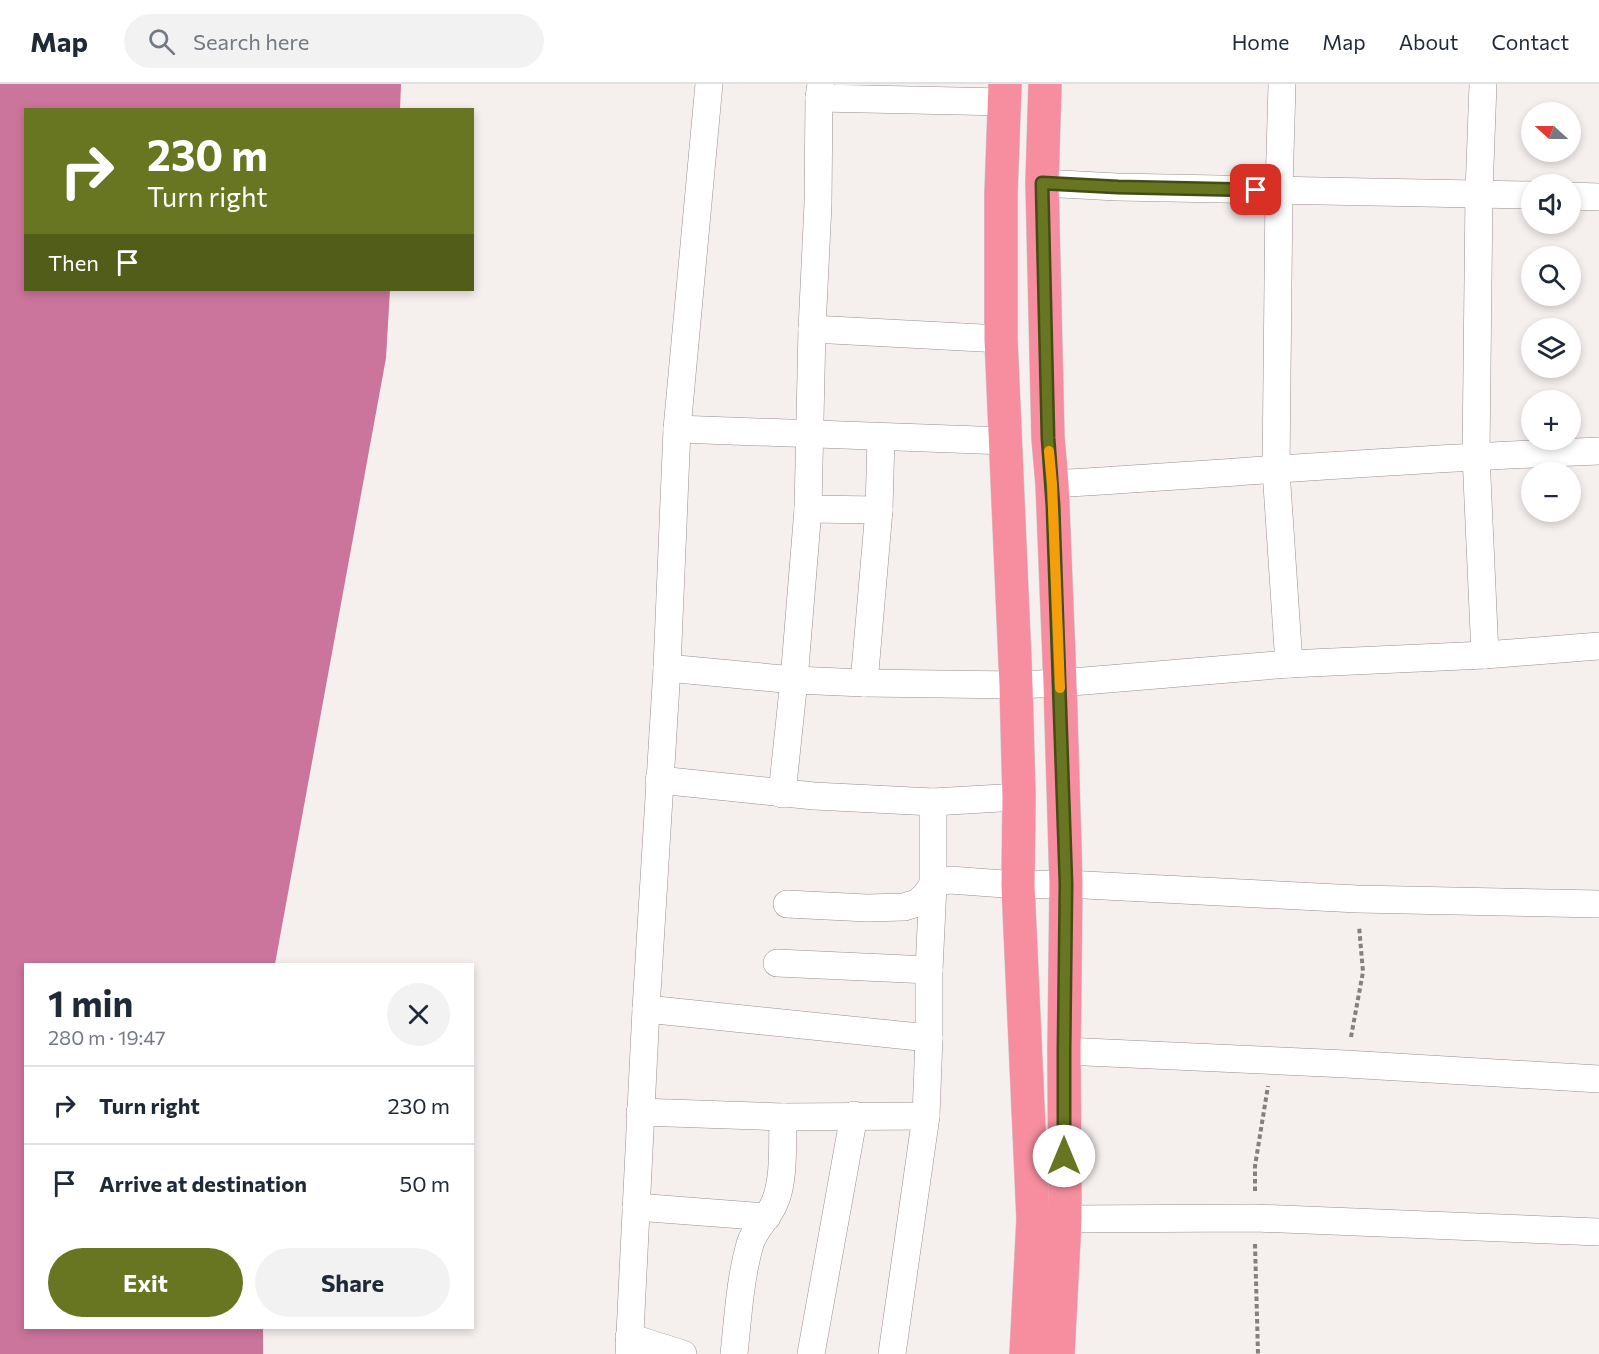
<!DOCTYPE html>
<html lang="en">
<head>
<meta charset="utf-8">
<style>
	body { margin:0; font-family:Commissioner,sans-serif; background:#f2f2f3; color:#1f2937; height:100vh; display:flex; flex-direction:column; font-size:22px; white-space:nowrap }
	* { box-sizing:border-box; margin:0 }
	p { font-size:20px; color:#747a83 }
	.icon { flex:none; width:33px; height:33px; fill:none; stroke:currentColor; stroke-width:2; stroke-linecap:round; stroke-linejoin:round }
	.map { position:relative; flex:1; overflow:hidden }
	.drawer { position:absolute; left:24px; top:879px; width:450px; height:366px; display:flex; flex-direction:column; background:#fff; border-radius:0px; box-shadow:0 3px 9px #0003 }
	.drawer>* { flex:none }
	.guide { position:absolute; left:24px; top:24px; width:450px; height:183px; border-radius:0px; box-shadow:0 3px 9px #0003; background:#687521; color:#fff; overflow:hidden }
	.needle { width:39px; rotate:291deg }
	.fabs { position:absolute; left:1521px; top:18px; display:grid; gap:12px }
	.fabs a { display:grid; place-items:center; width:60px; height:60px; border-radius:50%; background:#fff; box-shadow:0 3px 9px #0003; font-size:30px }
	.pin { position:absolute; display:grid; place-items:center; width:51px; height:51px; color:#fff; margin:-26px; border-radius:12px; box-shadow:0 3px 9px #0006 }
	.me { position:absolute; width:66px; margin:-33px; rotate:0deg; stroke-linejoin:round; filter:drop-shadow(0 0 4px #0008) }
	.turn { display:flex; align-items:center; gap:21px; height:126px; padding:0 24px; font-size:27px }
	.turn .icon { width:78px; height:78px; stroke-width:2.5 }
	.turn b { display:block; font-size:42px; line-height:51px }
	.then { display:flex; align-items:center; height:57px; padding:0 24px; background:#0003; gap:12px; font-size:22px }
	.round { display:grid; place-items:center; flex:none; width:63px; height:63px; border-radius:32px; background:#f2f2f3 }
	.overview { display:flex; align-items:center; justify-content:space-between; height:102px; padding:0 24px }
	h1 { font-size:36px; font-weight:700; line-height:45px }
	.primary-button { display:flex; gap:12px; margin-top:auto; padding:12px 24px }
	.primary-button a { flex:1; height:69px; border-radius:36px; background:#687521; color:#fff; font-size:24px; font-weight:700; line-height:69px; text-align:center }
	.primary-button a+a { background:#f2f2f3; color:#1f2937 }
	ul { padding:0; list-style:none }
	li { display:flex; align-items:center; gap:18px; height:78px; padding:0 24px; border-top:2px solid #e0e1e3 }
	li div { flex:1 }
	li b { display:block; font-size:22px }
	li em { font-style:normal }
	header { display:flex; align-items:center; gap:36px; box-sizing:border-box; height:84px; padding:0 30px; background:#fff; border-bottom:2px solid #e0e1e3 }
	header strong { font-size:28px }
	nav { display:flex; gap:33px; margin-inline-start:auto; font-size:21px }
	.search { width:420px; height:54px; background:#f2f2f3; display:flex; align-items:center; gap:15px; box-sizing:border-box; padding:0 21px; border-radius:33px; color:#747a83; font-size:22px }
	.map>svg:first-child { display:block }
	.water { fill:#cb749c }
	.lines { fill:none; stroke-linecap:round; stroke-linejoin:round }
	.street-casing { stroke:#969190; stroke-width:28 }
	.highway-casing { stroke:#cecdcd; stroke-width:34 }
	.path { stroke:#84807f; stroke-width:4; stroke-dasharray:4.5 3; stroke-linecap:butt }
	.street { stroke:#fff; stroke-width:27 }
	.highway { stroke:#f78e9f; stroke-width:33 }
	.route-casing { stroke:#444c15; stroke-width:15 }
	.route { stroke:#687521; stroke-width:10 }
	.slow { stroke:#f59e0b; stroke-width:10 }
</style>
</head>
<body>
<header>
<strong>Map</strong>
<div class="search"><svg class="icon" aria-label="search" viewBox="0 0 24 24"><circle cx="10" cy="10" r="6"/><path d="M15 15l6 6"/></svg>Search here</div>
<nav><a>Home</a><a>Map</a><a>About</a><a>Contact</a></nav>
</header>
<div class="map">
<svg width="1599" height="1270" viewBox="0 0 1599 1270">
	<rect width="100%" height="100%" fill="#f5efee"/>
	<!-- water -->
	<polygon class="water" points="0,0 401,0 400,25 26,26 26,206 390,206 386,274 275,880 26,880 26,1244 263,1244 263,1270 0,1270"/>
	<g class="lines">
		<!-- street casing -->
		<g class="street-casing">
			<g id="street">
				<polyline points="821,0 819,14 1005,18"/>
				<polyline points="1282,0 1279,106 1276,386 1289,580"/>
				<polyline points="1483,0 1479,109 1476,371 1485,571"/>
				<polyline points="1042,99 1117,103 1532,111"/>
				<polyline points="1570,112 1599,113"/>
				<polyline points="812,245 1001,255"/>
				<polyline points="677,345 1006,357"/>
				<path d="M1052,400C1234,389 1416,374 1599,367"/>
				<polyline points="808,425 879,426"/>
				<polyline points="667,584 794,596 864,599 1016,601 1060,599 1289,580 1485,571 1599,562"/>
				<polyline points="864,599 879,426 881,353"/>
				<polyline points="659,696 814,712 933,718 1019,713"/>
				<polyline points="782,710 794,596 808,425 812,245 818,120 819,14"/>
				<polyline points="787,820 867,824 904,823 917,819 925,812 933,801 938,798 950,796 1018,801 1066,800 1357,815 1599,820"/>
				<polyline points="777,879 929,886"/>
				<polyline points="646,925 929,954"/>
				<polyline points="1064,967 1346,980 1599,995"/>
				<polyline points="640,1028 783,1033 926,1032"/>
				<polyline points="636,1123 767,1133"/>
				<polyline points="1065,1135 1255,1134 1599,1148"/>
				<polyline points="629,1253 683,1270"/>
				<polyline points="629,1270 646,925 667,584 677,345 709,0"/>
				<path d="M734,1270C738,1233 740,1195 750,1160C755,1144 768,1134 774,1120C785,1097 782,1058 783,1033"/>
				<polyline points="811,1270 854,1031"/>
				<polyline points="892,1270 926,1032 929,954 929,886 933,801 933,718"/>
			</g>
		</g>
		<!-- highway casing -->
		<g class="highway-casing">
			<g id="highway">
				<polyline points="1005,0 1001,110 1001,255 1016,601 1019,713 1018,801 1033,1135 1026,1270"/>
				<polyline points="1045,0 1042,99 1048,354 1052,400 1060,599 1066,800 1064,967 1065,1135 1058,1270"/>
			</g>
		</g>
		<!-- path -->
		<g class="path">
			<polyline points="1351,953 1363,888 1359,842"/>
			<polyline points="1255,1107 1255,1082 1268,1002"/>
			<polyline points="1255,1160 1258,1270"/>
		</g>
		<!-- street -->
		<use href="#street" class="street"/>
		<!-- highway -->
		<use href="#highway" class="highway"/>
	</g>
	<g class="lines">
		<!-- route casing -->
		<g class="route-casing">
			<polyline id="route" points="1064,1072 1064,967 1066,800 1053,422 1048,354 1042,99 1118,103 1256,106"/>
		</g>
		<!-- route -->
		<use href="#route" class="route"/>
		<!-- slow -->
		<polyline class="slow" points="1049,367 1052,400 1060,604"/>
	</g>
</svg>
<div class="fabs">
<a><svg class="needle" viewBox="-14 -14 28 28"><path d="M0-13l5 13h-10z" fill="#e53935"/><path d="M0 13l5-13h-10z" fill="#747a83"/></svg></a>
<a><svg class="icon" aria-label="sound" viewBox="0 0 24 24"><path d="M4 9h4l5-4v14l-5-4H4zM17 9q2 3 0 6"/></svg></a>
<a><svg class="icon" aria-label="search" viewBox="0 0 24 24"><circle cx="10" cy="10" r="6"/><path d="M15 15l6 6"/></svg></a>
<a><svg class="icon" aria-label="layers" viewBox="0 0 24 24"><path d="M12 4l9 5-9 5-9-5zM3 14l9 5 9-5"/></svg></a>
<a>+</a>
<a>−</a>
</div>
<div class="pin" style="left:1256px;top:106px;background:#d93025"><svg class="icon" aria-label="arrive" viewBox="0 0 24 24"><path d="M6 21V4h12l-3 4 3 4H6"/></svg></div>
<svg class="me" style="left:1064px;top:1072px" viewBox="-20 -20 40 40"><circle r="19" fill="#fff"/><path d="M0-13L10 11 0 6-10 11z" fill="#687521"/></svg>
<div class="guide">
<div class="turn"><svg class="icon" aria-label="right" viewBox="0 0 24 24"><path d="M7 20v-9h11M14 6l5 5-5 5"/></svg><div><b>230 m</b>Turn right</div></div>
<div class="then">Then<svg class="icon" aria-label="arrive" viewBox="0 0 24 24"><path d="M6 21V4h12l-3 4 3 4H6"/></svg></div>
</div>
<section class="drawer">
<div class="overview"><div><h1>1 min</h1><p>280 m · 19:47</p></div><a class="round"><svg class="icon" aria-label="close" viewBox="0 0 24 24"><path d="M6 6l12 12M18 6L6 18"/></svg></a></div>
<ul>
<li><svg class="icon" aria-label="right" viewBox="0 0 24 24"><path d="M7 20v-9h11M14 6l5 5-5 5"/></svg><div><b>Turn right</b></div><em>230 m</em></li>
<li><svg class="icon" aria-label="arrive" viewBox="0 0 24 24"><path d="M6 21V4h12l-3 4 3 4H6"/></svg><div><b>Arrive at destination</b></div><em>50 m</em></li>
</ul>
<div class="primary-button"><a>Exit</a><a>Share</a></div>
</section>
</div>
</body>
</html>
